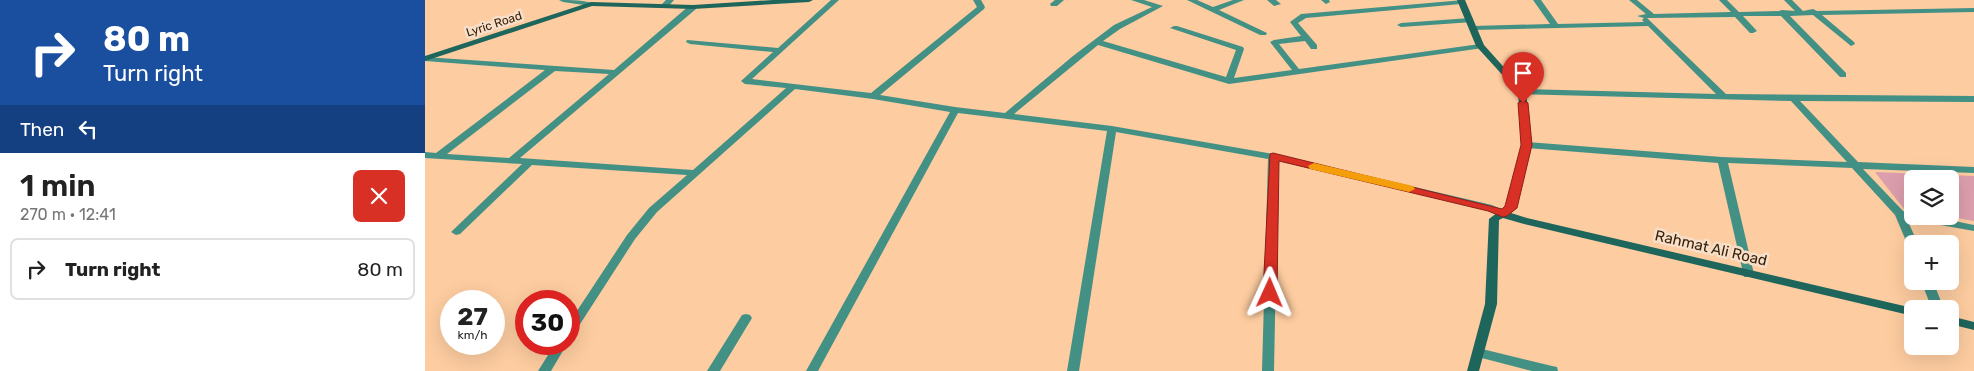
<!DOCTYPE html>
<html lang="en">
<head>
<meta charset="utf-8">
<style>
	body { margin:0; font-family:Rubik,sans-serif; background:#f6f6f6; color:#222; height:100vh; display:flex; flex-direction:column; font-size:19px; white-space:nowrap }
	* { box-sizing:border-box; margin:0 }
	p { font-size:16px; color:#767676 }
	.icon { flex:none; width:28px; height:28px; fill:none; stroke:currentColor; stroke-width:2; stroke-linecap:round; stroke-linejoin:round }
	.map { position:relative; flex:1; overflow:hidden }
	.side { display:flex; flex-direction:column; background:#fff; width:425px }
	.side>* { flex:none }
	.guide { background:#1a4fa0; color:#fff; overflow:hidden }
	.tools { position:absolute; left:1479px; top:170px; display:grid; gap:10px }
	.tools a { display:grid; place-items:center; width:55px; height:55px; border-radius:8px; background:#fff; box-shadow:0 5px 20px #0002; font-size:25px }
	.speed { position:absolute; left:15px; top:290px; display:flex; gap:10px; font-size:25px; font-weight:700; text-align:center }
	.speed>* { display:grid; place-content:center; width:65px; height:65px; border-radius:50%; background:#fff; box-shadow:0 5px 20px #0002; line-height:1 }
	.speed small { font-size:12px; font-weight:400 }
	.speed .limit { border:8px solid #d22; background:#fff; color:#111 }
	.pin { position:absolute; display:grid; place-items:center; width:42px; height:42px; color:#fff; margin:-51px -21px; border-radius:50% 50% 50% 0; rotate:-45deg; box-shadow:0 0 5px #0007 }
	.pin .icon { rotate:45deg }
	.me { position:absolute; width:55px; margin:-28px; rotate:1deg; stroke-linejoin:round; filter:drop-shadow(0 0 4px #0008) }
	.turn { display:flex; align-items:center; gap:18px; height:105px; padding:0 20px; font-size:22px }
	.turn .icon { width:65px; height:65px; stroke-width:2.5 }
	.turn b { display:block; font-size:35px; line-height:42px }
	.then { display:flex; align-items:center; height:48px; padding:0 20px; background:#0003; gap:10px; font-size:19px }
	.round { display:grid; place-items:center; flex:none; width:52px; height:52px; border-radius:8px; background:#f6f6f6 }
	.overview { display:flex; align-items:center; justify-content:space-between; height:85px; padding:0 20px }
	h1 { font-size:30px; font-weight:600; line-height:38px }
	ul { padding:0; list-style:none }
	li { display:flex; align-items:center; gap:15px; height:62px; margin:0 10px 8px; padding:0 10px; border:2px solid #e0e0e0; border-radius:8px }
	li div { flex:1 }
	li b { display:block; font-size:19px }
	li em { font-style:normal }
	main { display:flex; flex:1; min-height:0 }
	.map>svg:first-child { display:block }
	.green { fill:#dc9ead }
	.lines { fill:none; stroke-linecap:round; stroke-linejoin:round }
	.street { fill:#439085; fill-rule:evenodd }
	.secondary { fill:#1e655c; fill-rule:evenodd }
	.route { fill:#d93025; stroke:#8d1f18 }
	.slow { fill:#f59e0b }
	.labels { text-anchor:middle; stroke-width:5; stroke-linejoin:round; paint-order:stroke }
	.far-street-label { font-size:12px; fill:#372009; stroke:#f8dfc9 }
	.street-label { font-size:15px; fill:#372009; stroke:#f8dfc9 }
</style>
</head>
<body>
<main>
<section class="side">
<div class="guide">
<div class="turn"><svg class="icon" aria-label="right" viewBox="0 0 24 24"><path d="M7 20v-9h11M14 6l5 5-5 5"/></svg><div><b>80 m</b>Turn right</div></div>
<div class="then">Then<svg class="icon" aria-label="left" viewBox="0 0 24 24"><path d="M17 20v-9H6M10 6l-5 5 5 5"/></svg></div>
</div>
<div class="overview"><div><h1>1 min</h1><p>270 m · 12:41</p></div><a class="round" style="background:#d93025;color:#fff"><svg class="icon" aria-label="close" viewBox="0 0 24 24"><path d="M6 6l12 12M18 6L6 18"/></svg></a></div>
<ul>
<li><svg class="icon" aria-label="right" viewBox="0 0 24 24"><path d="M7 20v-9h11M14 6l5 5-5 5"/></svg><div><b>Turn right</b></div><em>80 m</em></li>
</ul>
</section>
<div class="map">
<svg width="1549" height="371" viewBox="0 0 1549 371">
	<rect width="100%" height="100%" fill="#fdcca0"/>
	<!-- green -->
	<polygon class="green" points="1450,172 1549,176 1549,221 1520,216 1525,216 1525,179 1488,179 1487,210 1479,209"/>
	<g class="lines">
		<!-- street -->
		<g class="street">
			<path d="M134,0C146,0 160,0 170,4L166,6L138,2Z"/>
			<polygon points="241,0 249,0 242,8 236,8 235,6"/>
			<path d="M406,0H414L327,79L446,93L552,7L548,0H556L560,7L559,9L455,95L530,107L580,113L648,56L689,25L727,7L706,0H719L738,6L695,29L678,41L801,77L811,50L745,28L749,26H752L818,47L819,49L809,78L867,70L845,42L849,40L876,36L865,22L876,14L1039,0L1040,2L1036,4L881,18L873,23L892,45V49H886L880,41L854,44L874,69L1055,44H1058V48L804,84L673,45L589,114L687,126L848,154L1067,205L1082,212L1083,214L1078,217L1064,210L853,161L849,371H837L843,159L691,132L654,371H642L682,131L533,113L393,371H381L525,112L448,99L370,89L232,212L210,239L148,335L144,337V323L202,235L224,208L262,175L107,165L35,234L31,235L26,232L97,164L0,158V152L11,153L120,70L0,61V57L189,70L265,5H271V9L95,158L268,170L361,88L320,84L316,81L348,52L265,44L261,42L262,40L353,48ZM130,71L184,74L84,158L22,154Z"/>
			<polygon points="630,0 639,0 632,6 626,6 625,4"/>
			<polygon points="762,0 772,0 788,7 808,0 819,0 794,10 842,33 841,35 835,35"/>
			<polygon points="842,0 851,0 856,4 849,6"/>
			<polygon points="896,0 904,0 905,2 901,4"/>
			<polygon points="1108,0 1116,0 1133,24 1219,22 1217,20 1219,18 1212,16 1221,14 1204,0 1212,0 1229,14 1306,12 1294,0 1302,0 1314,12 1354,11 1357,10 1370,11 1359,0 1367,0 1378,11 1388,9 1392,11 1549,8 1549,12 1397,15 1429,42 1430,44 1426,46 1388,15 1365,16 1421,73 1421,77 1415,77 1356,16 1318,16 1332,31 1328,33 1325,33 1310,17 1222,18 1301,94 1549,96 1549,102 1375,101 1433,162 1549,167 1549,173 1438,169 1478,211 1488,213 1488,216 1505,216 1549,225 1549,231 1482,219 1493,244 1488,244 1488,248 1484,248 1470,215 1427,168 1303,163 1329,274 1327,277 1319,277 1293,163 1102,148 1097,145 1102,142 1297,157 1422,162 1366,101 1094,94 1093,92 1094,90 1097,89 1291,94 1223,26 1048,30 1044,28 1048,26 1125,24"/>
			<polygon points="1045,18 1048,18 1048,22 976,27 972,25 976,23"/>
			<polygon points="1496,281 1508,281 1519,309 1507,309"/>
			<polygon points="321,314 325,315 327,318 295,371 282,371 317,315"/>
			<polygon points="130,344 142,344 126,371 113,371"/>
			<polygon points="1053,348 1127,366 1132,367 1133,371 1107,371 1049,356 1047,353 1049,350"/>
		</g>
		<!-- secondary -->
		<g class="secondary">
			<polygon points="348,0 388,0 384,2 268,9 167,6 0,61 0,56 166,2 268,5"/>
			<polygon points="1032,0 1040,0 1059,45 1101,92 1107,145 1091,208 1086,213 1102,218 1492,309 1488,309 1488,316 1099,224 1078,218 1074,220 1072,304 1054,371 1042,371 1060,304 1064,219 1081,206 1097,145 1093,92 1051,46"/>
			<polygon points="1525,316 1549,322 1549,330 1525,324"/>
		</g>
	</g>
	<!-- route -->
	<polygon class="route" points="1098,100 1103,103 1107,145 1092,208 1082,216 1078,217 1063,211 854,161 852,293 850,296 840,296 838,293 845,154 848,153 1077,209 1080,206 1096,145 1093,103"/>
	<!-- slow -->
	<polygon class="slow" points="889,163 988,186 990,189 984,192 885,169 883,166"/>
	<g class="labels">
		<!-- far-street labels -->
		<g class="far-street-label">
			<text transform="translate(69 24) rotate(-18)" y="4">Lyric Road</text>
		</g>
		<!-- street labels -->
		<g class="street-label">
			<text transform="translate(1286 248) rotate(13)" y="5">Rahmat Ali Road</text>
		</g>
	</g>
</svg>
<div class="tools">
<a><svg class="icon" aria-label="layers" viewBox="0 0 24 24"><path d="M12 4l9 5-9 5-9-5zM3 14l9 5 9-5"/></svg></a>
<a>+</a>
<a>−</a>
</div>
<div class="speed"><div>27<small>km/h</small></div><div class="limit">30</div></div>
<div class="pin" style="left:1098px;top:103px;background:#d93025"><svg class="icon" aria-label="arrive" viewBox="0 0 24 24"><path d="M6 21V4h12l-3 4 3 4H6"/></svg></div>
<svg class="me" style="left:845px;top:293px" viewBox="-20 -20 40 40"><path d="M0-17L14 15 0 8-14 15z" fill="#d93025" stroke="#fff" stroke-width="4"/></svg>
</div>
</main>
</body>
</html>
